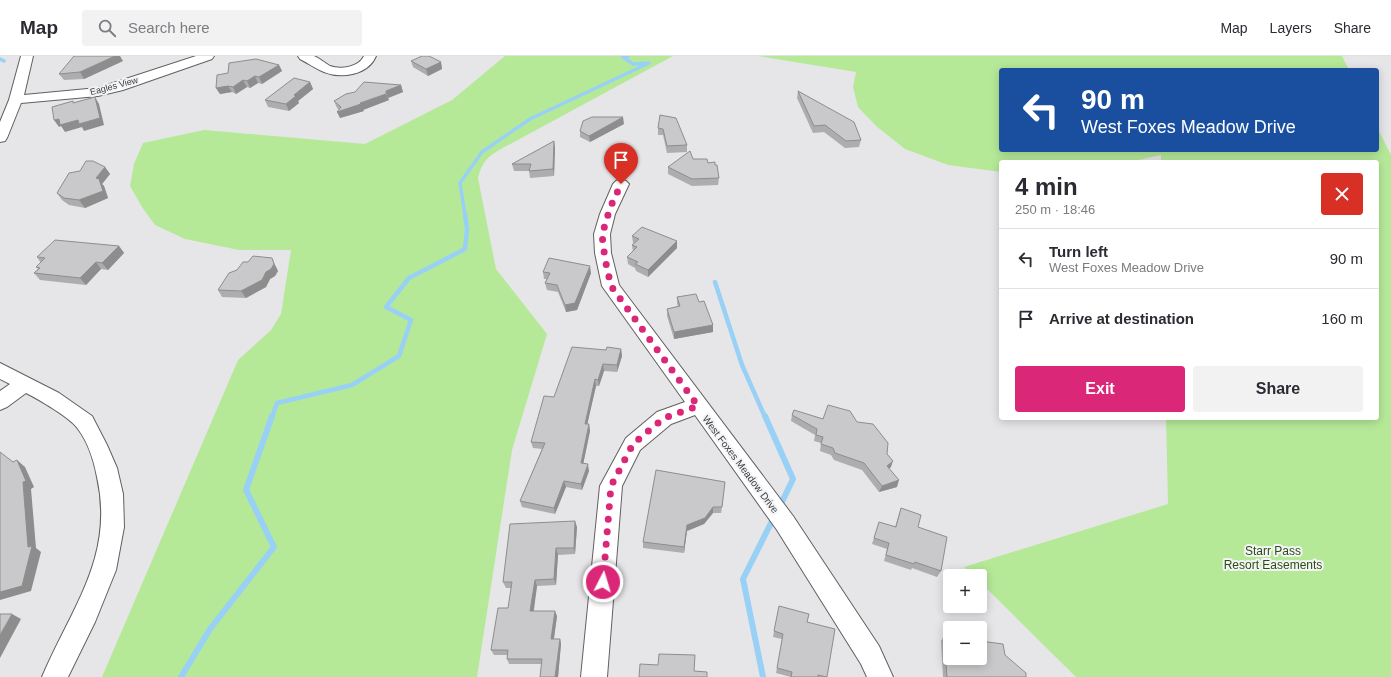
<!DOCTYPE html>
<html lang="en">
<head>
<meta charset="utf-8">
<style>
	body { margin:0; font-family:Helvetica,sans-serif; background:#f2f2f3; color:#2b2b33; height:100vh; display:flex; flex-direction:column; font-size:15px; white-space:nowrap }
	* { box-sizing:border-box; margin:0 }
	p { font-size:13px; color:#7c7c81 }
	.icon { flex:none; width:22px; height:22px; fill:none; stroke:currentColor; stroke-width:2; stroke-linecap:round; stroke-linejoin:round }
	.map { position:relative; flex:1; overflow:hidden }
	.side { position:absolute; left:999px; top:104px; width:380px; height:260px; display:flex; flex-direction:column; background:#fff; border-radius:4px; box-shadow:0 2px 10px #0003 }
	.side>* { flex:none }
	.guide { position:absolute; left:999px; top:12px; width:380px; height:84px; border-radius:4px; box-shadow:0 2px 10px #0003; background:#1a4fa0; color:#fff; overflow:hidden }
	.tools { position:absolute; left:943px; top:513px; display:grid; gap:8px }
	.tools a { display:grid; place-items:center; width:44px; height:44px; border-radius:4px; background:#fff; box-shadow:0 2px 10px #0003; font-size:20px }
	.pin { position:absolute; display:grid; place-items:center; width:34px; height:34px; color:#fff; margin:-41px -17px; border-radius:50% 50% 50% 0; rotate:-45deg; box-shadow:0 0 4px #0007 }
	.pin .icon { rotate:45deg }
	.me { position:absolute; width:44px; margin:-22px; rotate:5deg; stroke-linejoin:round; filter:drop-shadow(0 0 3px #0008) }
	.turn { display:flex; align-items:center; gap:14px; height:84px; padding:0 16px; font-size:18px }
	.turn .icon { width:52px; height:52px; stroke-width:2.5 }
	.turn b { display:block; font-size:28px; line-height:34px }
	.round { display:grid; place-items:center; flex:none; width:42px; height:42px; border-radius:4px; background:#f2f2f3 }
	.head { display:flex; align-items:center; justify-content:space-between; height:68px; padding:0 16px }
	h1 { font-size:24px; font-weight:700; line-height:30px }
	.button { display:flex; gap:8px; margin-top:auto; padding:8px 16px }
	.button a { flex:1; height:46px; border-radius:4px; background:#db2777; color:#fff; font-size:16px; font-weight:700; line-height:46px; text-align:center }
	.button a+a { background:#f2f2f3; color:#2b2b33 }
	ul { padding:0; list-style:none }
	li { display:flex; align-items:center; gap:12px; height:60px; padding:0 16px; border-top:1px solid #e1e1e2 }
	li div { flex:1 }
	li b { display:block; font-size:15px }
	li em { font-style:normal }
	header { display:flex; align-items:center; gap:24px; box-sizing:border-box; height:56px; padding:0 20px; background:#fff; border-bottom:1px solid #e1e1e2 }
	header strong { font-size:19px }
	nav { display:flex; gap:22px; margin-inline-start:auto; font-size:14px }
	.search { width:280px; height:36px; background:#f2f2f3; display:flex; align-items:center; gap:10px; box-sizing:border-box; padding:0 14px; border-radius:4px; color:#7c7c81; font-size:15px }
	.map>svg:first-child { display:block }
	.green { fill:#b5e998 }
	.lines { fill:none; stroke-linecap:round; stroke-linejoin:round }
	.stream-far2 { stroke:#99d0f6; stroke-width:3.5 }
	.stream-far1 { stroke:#99d0f6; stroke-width:4.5 }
	.stream { stroke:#99d0f6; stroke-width:6 }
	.minor-casing { stroke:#606062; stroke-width:2 }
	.minor { fill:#fff; fill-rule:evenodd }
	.wall { fill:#adadaf }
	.shaded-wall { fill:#8d8d8e }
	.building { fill:#c9c9cb; stroke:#8d8d8e }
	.route { stroke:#db2777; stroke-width:7; stroke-dasharray:0 12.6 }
	.labels { text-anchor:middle; stroke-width:4; stroke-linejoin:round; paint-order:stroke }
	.far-street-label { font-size:9px; fill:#39393a; stroke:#f3f4f6 }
	.street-label { font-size:10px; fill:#39393a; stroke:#f3f4f6 }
	.near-park-label { font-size:12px; fill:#2a4d11; stroke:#f3f4f6 }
</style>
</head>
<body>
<header>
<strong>Map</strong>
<div class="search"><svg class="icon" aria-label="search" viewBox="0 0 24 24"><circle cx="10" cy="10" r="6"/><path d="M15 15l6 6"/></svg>Search here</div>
<nav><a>Map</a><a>Layers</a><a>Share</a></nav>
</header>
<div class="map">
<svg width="1391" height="621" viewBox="0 0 1391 621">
	<rect width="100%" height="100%" fill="#e6e6e8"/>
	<!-- green -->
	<g class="green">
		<path d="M505,0H673L499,94C486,102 482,107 478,122L496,213L547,278L512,394L477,621H102L238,304L271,274L281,258L291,194H239L185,183L155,169L142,151L130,130L134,108L143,87L204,74L365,88L452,44Z"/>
		<polygon points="758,0 1342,0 1349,14 1001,14 1001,94 1377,94 1377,71 1391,99 1391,621 1076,621 980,526 980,520 974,520 964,511 1168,448 1166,362 1377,362 1377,106 1161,106 1161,99 1130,106 1001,106 1001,116 948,109 905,93 876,70 858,51 853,31 856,16"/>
	</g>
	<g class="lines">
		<!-- stream-far2 -->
		<g class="stream-far2">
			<polyline points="0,3 4,5"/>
			<polyline points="465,159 460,127 482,96 530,63 649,7 633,8 623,1 628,0"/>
		</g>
		<!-- stream-far1 -->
		<g class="stream-far1">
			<polyline points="715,226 742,309 765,361"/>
			<polyline points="272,361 277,347 352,329 399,300 411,264 386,251 409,222 465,193 467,173 465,158"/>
		</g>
		<!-- stream -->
		<g class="stream">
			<polyline points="765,360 793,423 780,450"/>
			<polyline points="181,621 210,573 274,491 246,434 272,360"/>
			<polyline points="763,621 743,523 774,461"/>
		</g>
		<!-- minor casing -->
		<g class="minor-casing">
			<g id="minor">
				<polygon points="21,0 33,0 24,39 98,32 196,0 214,0 212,3 123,34 98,40 21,47 7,82 5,85 0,86 0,66 9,44"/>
				<path d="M298,0C303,0 309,0 314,0C319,2 325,7 330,10C341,14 359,11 364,0H376C368,19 342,23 324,16C316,13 308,7 300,3Z"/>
				<polygon points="621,123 626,125 629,128 615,158 610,178 611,197 619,229 793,460 879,590 893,621 867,621 861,608 777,474 695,359 671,368 640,394 622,430 607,621 581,621 600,430 626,382 657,356 685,346 602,230 595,197 594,178 600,158 613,128 616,125"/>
				<path d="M0,307L59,337L92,360L107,389L117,412L123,438L124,471L116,514L95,566L68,621H42C71,552 115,501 97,421C94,405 88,386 78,373C71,362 38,343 26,337L7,351L0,354V335L10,328L0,323Z"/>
			</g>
		</g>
		<!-- minor -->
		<use href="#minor" class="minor"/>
	</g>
	<!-- wall -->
	<g class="wall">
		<polygon points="123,5 84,23 64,24 59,18"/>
		<polygon points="411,5 441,6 442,13 428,20 413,11"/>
		<polygon points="279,9 282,15 262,28 258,27 250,32 247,31 236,38 232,36 220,38 216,32 228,17"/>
		<polygon points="310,26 313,33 298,45 299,47 289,55 268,51 265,44"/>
		<polygon points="401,29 403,36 388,42 389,44 363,54 364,55 340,62 339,54 337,52 334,45"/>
		<polygon points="798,35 861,84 859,91 845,92 824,76 813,77 797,42"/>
		<polygon points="660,59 687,89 687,96 667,97 663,79 658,79 658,72"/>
		<polygon points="624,68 590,86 580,81 580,75"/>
		<polygon points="554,85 555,92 554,120 530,122 529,115 514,115 512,108"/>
		<polygon points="693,103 708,107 719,122 718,129 692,130 668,118 668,111"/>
		<polygon points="105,111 110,118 102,128 104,130 108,142 85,152 69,149 62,144 57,137 80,115"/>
		<polygon points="632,180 677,185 677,192 648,221 636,215 635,212 628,208 627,201 633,196 632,189 634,188 633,187"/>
		<polygon points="119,190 124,197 108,214 101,213 86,229 40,224 34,217 38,213 36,211 41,207 37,201"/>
		<polygon points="275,209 278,215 275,220 270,223 266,231 246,242 222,241 218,234 237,214"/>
		<polygon points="543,216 591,217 577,254 566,256 558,236 547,234 545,227 547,223 544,223"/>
		<polygon points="677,241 699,246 713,269 713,276 674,283 667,260 667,253 678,250 677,248"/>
		<polygon points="621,293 622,300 617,316 604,315 599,330 596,330 587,368 589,368 590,375 583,408 589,415 582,434 566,431 555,458 522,451 520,445 542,393 533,392 531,386 554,341 606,294"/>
		<polygon points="792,359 857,366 887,398 891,411 889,413 897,431 879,436 862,414 834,404 831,399 820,395 821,387 814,385 815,379 791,365"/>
		<polygon points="725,426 721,457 713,457 704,468 687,475 684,497 643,492 643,486"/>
		<polygon points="901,452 918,471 941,515 937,521 912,512 911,514 884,505 887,493 872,488 879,466 895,471 899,458"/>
		<polygon points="577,471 575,498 558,499 556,529 537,530 533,555 557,560 554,583 560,583 561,588 558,621 540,621 542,608 509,608 507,603 507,599 494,599 491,594 508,552 511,532 506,532 503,526"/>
		<polygon points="779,550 807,566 827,621 791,621 776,617 782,583 773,581"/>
		<polygon points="944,580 1005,599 1026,621 943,621 941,585"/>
	</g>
	<!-- shaded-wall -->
	<g class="shaded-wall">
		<polygon points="115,0 120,0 123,5 84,23 80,16"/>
		<polygon points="441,6 442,13 428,20 426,13"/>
		<polygon points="279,9 282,15 262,28 259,21"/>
		<polygon points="255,20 258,27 250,32 247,25"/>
		<polygon points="243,24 247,31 236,38 233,31"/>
		<polygon points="310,26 313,33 298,45 299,47 289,55 286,48 294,39"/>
		<polygon points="401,29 403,36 388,42 386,35"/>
		<polygon points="228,30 232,36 220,38 216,32"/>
		<polygon points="386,38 389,44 363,54 364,55 340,62 337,56"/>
		<polygon points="95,41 99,48 104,69 84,75 82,71 65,76 61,70 59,71 54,64 59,63"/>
		<polygon points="623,61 624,68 590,86 589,80"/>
		<polygon points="554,85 555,92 554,120 553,113"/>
		<polygon points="105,111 110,118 102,128 104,130 108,142 85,152 79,144"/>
		<polygon points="677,185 677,192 648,221 648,214"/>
		<polygon points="119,190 124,197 108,214 102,207"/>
		<polygon points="272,202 275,209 278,215 275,220 270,223 266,231 246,242 241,235"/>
		<polygon points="96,206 101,213 86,229 80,222"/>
		<polygon points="590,210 591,217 577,254 566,256 565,249"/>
		<polygon points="713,269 713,276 674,283 674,276"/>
		<polygon points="621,293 622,300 617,316 617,309"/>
		<polygon points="603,308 604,315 599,330 598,324"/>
		<polygon points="595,323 596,330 586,374 585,368"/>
		<polygon points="589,368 590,375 582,414 581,407"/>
		<polygon points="17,404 25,411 34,431 31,433 36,492 41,496 31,535 0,544 0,536 28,491"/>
		<polygon points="893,405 891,411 884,416 887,410"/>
		<polygon points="588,408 589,415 582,434 581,428"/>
		<polygon points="899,424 897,431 879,436 882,430"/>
		<polygon points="564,425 566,431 555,458 554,452"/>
		<polygon points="725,426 724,432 721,457 722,451"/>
		<polygon points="713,451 713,457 704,468 687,475 684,497 684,491 687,469"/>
		<polygon points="575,465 577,471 575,498 574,492"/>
		<polygon points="556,492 558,499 556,529 554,523"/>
		<polygon points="535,524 537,530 533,561 530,555"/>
		<polygon points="555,555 557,560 553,588 551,583"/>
		<polygon points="12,558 21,563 0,602 0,579"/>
		<polygon points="560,583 561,588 558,621 555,621"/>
	</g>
	<!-- building -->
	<g class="building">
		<polygon points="74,0 115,0 80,16 59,18"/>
		<polygon points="422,0 429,0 441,6 426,13 411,5"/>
		<polygon points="256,3 279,9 259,21 255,20 247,25 243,24 233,31 228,30 216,32 217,19 228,17 229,7"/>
		<polygon points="294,22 310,26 294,39 296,40 286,48 265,44"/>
		<polygon points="364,26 401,29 386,35 386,38 360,47 361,48 337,56 341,51 334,45 346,38 355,36"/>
		<polygon points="798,35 854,66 861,84 846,85 825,69 814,70"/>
		<polygon points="95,41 100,62 79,68 78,64 60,69 59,63 54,64 52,51 73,45 73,47"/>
		<polygon points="660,59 676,62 687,89 667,90 663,73 658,72"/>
		<polygon points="592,61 623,61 589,80 580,75 583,65"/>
		<polygon points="554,85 553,113 529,115 531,108 512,108"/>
		<polygon points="690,95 693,103 707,103 708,107 715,106 715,109 717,109 719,122 692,123 668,111"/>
		<polygon points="86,105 93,105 105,111 96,122 99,123 103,135 79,144 64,142 57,137 69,117 80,115"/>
		<polygon points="642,171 677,185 648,214 635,208 638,206 627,201 637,191 632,189 639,183 632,180"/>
		<polygon points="55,184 119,190 102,207 96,206 80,222 34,217 40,212 36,211 45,202 37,201"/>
		<polygon points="253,200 272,202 274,208 271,213 266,216 262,224 241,235 218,234 229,217 237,214 243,206 248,206"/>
		<polygon points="549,202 590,210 575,247 565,249 557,229 545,227 550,217 543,216"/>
		<polygon points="696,238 699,246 704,245 713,269 674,276 667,253 680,250 677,241"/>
		<polygon points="572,291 606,294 607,291 621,293 617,309 603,308 598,324 595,323 585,368 589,368 581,407 588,408 581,428 564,425 554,452 520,445 545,387 531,386 544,340 554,341"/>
		<polygon points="828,349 850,355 857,366 873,368 888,387 887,398 893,405 887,410 899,424 882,430 864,407 835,397 833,392 821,388 823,381 816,379 817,373 792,359 794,354 823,363"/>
		<polygon points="0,396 13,406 17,404 26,425 23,426 28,491 32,490 22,530 0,536"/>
		<polygon points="656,414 725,426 722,451 713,451 705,462 687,469 684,491 643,486"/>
		<polygon points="901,452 921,459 918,471 947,481 941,515 915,506 914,508 886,499 889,487 874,482 879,466 896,471"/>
		<polygon points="575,465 574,492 556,492 554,523 535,524 530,555 555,555 551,583 560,583 555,621 540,621 542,603 507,603 508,594 491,594 498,552 508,552 512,526 503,526 510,468"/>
		<polygon points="779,550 809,558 807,566 835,573 827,621 818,619 818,621 791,621 792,616 777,612 783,578 774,575"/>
		<polygon points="0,558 12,558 0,579"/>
		<polygon points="944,580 950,581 950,602 980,602 980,585 1003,588 1005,599 1026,617 1026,621 947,621"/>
		<polygon points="659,598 695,599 694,615 707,616 707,621 639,621 640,608 658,609"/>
	</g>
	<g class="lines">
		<!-- route -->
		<polyline class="route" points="603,526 611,430 633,388 664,362 698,350 611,230 605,203 602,179 610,152 621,128"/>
	</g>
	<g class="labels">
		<!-- far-street labels -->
		<g class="far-street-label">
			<text transform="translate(114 30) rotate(-15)" y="3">Eagles View</text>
		</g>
		<!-- street labels -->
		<g class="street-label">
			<text transform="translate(741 408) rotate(53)" y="4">West Foxes Meadow Drive</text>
		</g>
		<!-- near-park labels -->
		<g class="near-park-label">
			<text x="1273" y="499">Starr Pass<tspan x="1273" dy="14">Resort Easements</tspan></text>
		</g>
	</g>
</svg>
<div class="tools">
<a>+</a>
<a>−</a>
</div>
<div class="pin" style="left:621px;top:128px;background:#d93025"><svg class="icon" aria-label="arrive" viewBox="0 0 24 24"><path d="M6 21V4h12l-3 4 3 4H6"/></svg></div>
<svg class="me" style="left:603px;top:526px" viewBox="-20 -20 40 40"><circle r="17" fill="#db2777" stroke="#fff" stroke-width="3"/><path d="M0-11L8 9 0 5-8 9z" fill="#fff"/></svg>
<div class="guide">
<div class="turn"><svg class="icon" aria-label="left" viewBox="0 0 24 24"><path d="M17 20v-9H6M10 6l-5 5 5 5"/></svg><div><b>90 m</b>West Foxes Meadow Drive</div></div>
</div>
<section class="side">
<div class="head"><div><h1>4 min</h1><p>250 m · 18:46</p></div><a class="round" style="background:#d93025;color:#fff"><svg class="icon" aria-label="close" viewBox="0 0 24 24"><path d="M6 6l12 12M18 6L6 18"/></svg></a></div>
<ul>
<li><svg class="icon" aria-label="left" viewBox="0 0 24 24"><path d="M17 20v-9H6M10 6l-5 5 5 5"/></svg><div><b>Turn left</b><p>West Foxes Meadow Drive</p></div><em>90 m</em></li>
<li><svg class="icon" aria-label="arrive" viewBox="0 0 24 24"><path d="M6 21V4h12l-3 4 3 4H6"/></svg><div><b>Arrive at destination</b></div><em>160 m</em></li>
</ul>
<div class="button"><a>Exit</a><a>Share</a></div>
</section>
</div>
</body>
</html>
